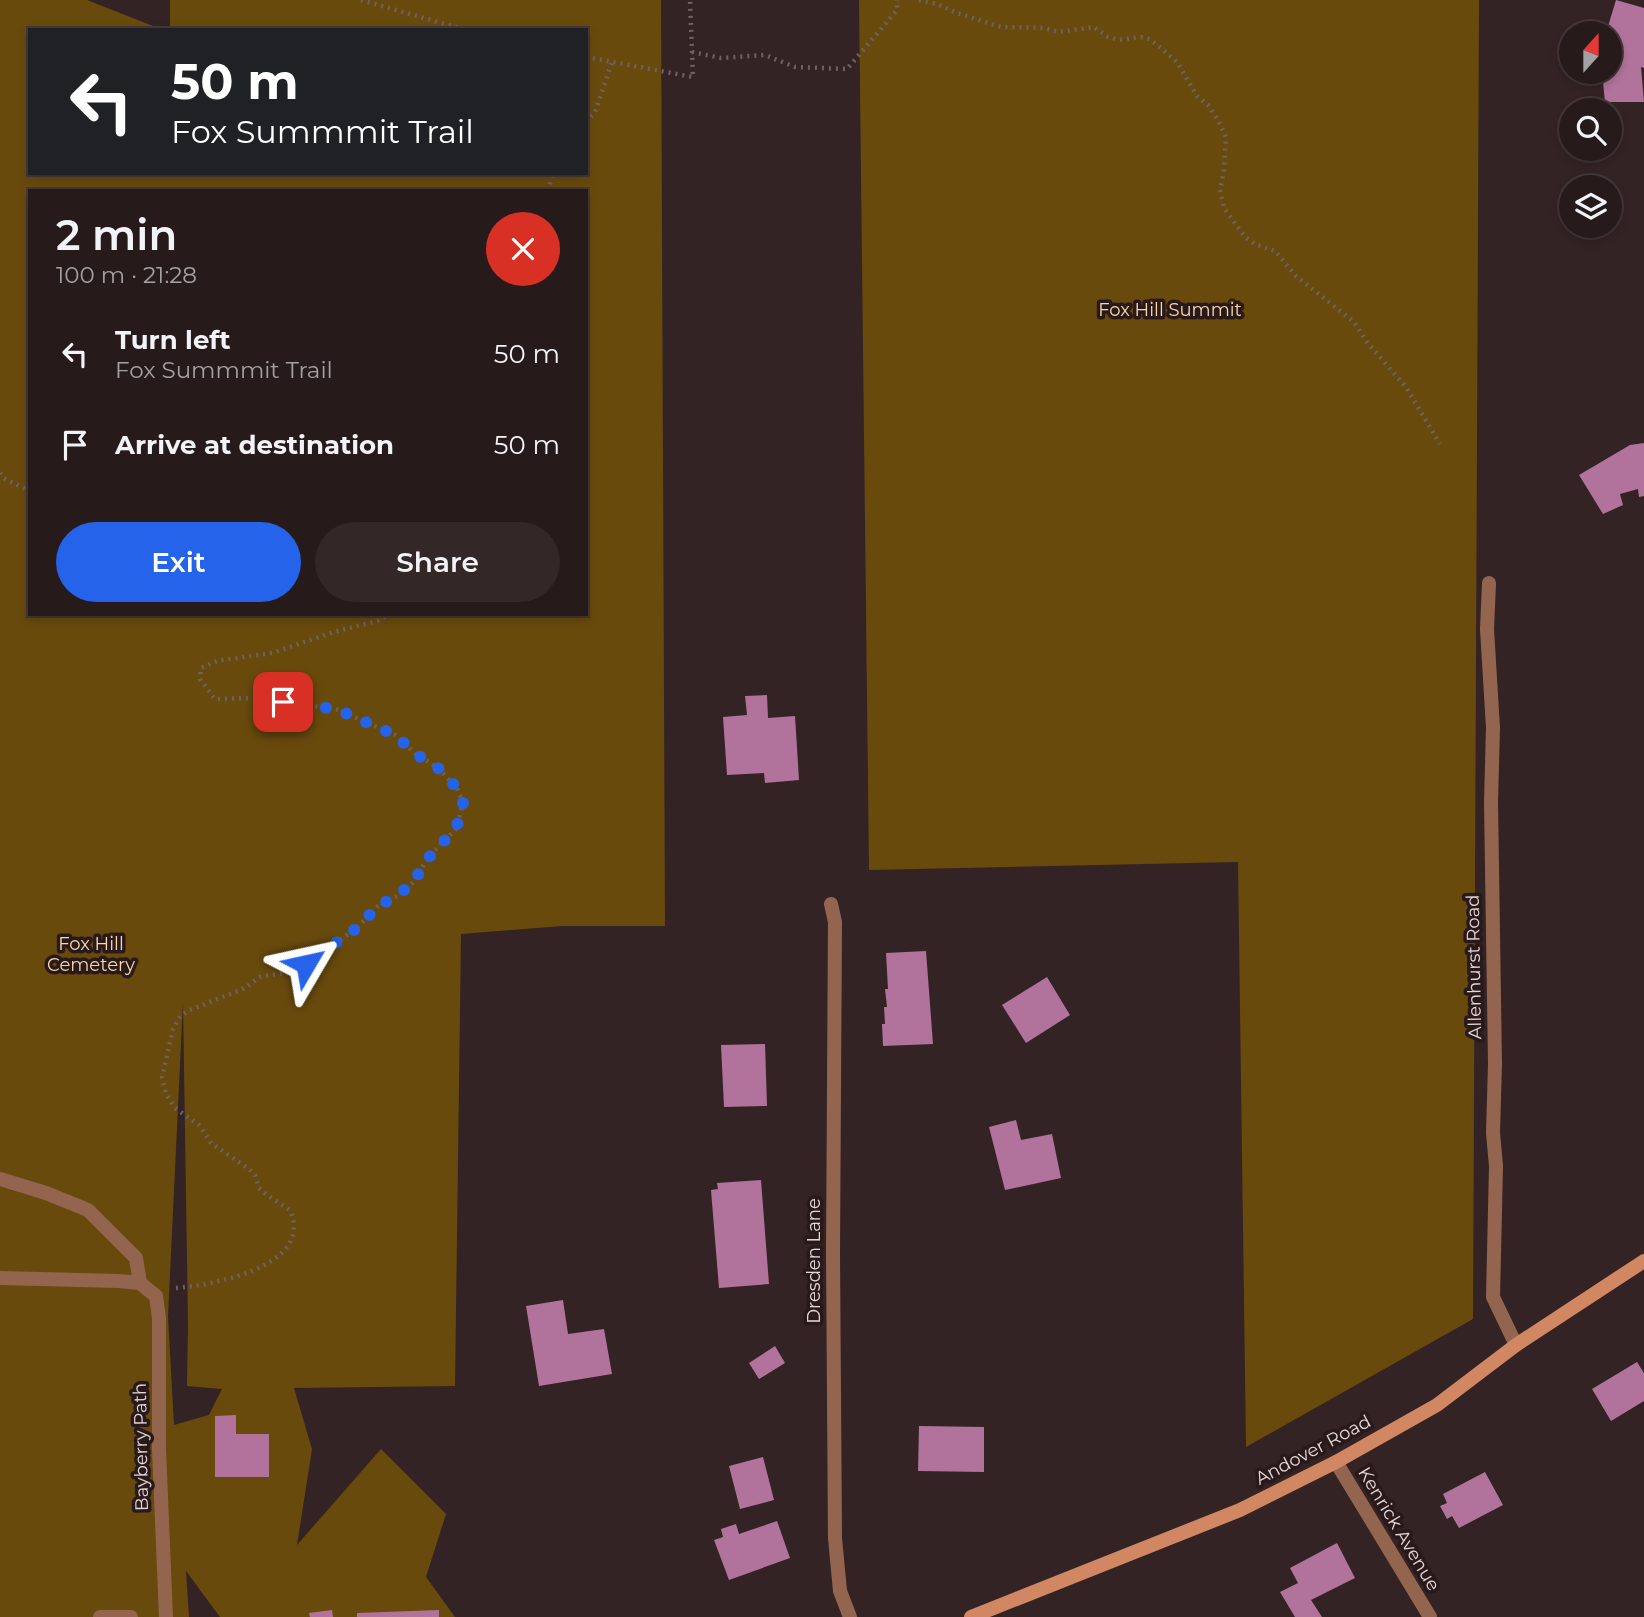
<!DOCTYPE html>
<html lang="en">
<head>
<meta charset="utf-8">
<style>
	body { margin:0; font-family:Montserrat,sans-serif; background:#332728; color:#f1f3f6; height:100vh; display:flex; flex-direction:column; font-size:26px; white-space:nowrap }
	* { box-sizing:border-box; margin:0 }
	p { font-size:23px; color:#a4a1a3 }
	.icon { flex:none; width:38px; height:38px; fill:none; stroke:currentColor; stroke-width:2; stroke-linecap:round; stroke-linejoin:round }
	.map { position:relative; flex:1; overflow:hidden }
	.sheet { position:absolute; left:28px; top:189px; width:560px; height:427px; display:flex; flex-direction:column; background:#271a1b; border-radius:0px; box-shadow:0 4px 10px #0003,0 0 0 2px #43383a }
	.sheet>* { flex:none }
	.top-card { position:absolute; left:28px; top:28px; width:560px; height:147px; border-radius:0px; box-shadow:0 4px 10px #0003,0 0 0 2px #43383a; background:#202124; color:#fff; overflow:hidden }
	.needle { width:46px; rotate:21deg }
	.fabs { position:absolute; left:1559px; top:21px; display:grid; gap:14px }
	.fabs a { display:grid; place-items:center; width:63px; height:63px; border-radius:50%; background:#271a1b; box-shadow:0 4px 10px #0003,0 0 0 2px #43383a; font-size:35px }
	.pin { position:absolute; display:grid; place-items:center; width:60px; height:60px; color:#fff; margin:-30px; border-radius:14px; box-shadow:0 4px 10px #0006 }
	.me { position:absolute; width:77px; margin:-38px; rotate:54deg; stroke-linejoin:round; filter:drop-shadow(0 0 5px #0008) }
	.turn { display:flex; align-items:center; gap:24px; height:147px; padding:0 28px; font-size:32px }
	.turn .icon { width:91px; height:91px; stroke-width:2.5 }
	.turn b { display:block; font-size:49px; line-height:60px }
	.round { display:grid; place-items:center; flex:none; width:74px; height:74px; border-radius:37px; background:#332728 }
	.headline { display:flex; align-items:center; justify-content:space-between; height:119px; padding:0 28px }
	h1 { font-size:42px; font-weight:600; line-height:52px }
	.primary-button { display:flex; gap:14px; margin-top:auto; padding:14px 28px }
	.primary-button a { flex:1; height:80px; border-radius:42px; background:#2563eb; color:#fff; font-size:28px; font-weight:600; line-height:80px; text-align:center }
	.primary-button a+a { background:#332728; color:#f1f3f6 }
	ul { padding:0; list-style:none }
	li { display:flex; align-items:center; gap:21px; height:91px; padding:0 28px }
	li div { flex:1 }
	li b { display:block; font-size:26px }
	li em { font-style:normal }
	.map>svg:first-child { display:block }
	.green { fill:#694a0d; fill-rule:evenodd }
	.building { fill:#b1739b }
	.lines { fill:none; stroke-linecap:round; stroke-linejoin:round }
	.path { stroke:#706161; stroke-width:4.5; stroke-dasharray:2 5; stroke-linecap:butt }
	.service { stroke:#94654e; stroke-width:14 }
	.minor { stroke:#94654e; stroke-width:14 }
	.secondary { stroke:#d18762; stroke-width:14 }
	.route { stroke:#2563eb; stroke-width:12; stroke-dasharray:0 21.6 }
	.labels { text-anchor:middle; stroke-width:7; stroke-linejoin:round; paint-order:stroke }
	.park-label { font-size:18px; fill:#f8d8a5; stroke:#29191b }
	.street-label { font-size:18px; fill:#e3d8d8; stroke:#29191b }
</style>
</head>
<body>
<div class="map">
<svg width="1644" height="1617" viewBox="0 0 1644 1617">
	<rect width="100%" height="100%" fill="#342324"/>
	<!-- green -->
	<g class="green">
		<path d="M0,0H87L163,30H30V173H586V30H170V0H661L665,926H562L461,934L455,1386L294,1388L312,1449L297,1545L381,1449L446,1514L426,1577L455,1617H220L186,1571L189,1617H0ZM30,191H586V614H30ZM183,1002L188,1324L187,1386L222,1389L209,1415L174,1425L168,1316Z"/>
		<polygon points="859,0 1479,0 1473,1319 1246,1447 1238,862 869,870"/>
	</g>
	<!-- building -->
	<g class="building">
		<polygon points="1616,0 1644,8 1644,68 1641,67 1644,102 1605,102 1602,72 1610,72 1610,33 1606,33"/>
		<polygon points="1644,443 1644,496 1639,497 1638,489 1620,494 1623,505 1603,514 1579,475 1630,445"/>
		<polygon points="767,695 768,718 795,716 799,780 765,783 764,773 727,775 723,717 747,715 745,696"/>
		<polygon points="926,951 933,1044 883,1046 882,1024 885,1024 884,1007 887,1007 885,989 888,989 886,953"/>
		<polygon points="1047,977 1070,1015 1026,1043 1002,1005"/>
		<polygon points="765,1044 767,1106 724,1107 721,1045"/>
		<polygon points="1016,1120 1021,1140 1052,1134 1061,1178 1005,1190 989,1127"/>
		<polygon points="761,1180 769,1284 719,1288 711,1190 718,1189 717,1183"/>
		<polygon points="563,1300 568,1334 604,1329 612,1374 539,1386 526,1306"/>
		<polygon points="775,1346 785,1363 759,1379 749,1363"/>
		<polygon points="1637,1362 1644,1373 1644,1401 1611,1421 1592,1389"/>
		<polygon points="236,1415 236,1434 269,1434 269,1477 215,1477 215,1416"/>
		<polygon points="919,1426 984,1427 984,1472 918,1471"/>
		<polygon points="763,1457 774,1500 740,1509 729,1466"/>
		<polygon points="1485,1472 1503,1505 1459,1528 1452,1516 1447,1519 1440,1506 1447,1503 1443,1494"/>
		<polygon points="777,1521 790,1558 729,1580 714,1540 723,1537 721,1529 736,1524 739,1534"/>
		<polygon points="1337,1543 1355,1578 1311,1600 1322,1617 1295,1617 1280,1592 1298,1583 1290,1568"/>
		<polygon points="332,1610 333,1617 310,1617 309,1613"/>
		<polygon points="439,1610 439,1617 357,1617 357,1613"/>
	</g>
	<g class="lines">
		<!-- path -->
		<g class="path">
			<polyline points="361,0 466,30"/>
			<polyline points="919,0 937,4 957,13 1001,27 1044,28 1058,32 1094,27 1108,37 1119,40 1141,37 1150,39 1177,62 1197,96 1208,105 1218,120 1226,137 1224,170 1220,190 1224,208 1245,237 1255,244 1275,251 1296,276 1354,322 1366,341 1406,387 1440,444"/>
			<polyline points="692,52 721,58 765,55 795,67 847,69 897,10 897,0"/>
			<polyline points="586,57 693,77 690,0"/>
			<polyline points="586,122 595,112 612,62"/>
			<polyline points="548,191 553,173"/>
			<polyline points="0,473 3,478 30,491"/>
			<path d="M176,1288C212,1285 315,1267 290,1210L267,1195L259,1188L255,1175L249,1169L211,1143L199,1125L175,1108L166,1094L162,1077L173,1029L180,1016L190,1010L245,988L260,977L288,972L306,964L357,928L378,906L397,896L416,880L420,870L433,852L456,829L463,803L457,788L438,768L416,754L395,735L336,709L257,698L215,699L200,679L201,668L217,661L272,653L334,632L381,620L387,614"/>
		</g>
		<!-- service -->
		<g class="service">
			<polyline points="0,1179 46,1193 88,1210 136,1258 140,1283"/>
			<polyline points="0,1278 119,1281 140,1283"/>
			<polyline points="140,1283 156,1296 159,1318 159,1449 166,1617"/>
			<polyline points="100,1617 131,1617"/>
		</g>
		<!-- minor -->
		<g class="minor">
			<polyline points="1489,583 1487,629 1493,728 1491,802 1495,1064 1493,1133 1496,1166 1493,1297 1516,1345"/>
			<polyline points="831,904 835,922 833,1253 835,1538 840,1591 850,1617"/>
			<polyline points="1336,1462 1430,1617"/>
		</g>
		<!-- secondary -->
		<polyline class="secondary" points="971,1617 1240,1510 1336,1462 1437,1405 1516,1345 1644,1261"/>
	</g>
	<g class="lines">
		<!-- route -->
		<polyline class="route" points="283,702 336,709 395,735 416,754 438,768 457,788 463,803 456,829 433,852 420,870 416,880 397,896 378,906 357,928 306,964"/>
	</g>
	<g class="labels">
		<!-- park labels -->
		<g class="park-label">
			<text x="1170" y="316">Fox Hill Summit</text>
			<text x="91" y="950">Fox Hill<tspan x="91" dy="21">Cemetery</tspan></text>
		</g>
		<!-- street labels -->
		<g class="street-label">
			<text transform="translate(1474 967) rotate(-91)" y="6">Allenhurst Road</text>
			<text transform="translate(814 1261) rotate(-90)" y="6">Dresden Lane</text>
			<text transform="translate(141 1447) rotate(-91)" y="6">Bayberry Path</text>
			<text transform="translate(1313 1450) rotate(-28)" y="6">Andover Road</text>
			<text transform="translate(1399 1529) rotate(59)" y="6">Kenrick Avenue</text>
		</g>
	</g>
</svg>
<div class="fabs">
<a><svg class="needle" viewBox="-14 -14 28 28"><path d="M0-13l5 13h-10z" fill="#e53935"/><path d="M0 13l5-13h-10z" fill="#a4a1a3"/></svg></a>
<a><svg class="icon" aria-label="search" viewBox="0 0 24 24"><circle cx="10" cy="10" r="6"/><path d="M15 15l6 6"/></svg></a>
<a><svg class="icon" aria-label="layers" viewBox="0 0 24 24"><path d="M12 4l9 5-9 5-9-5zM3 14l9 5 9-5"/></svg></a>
</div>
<div class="pin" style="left:283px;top:702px;background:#d93025"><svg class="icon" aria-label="arrive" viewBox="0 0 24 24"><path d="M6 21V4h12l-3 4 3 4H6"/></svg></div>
<svg class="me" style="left:306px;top:964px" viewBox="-20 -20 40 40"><path d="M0-17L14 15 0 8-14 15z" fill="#2563eb" stroke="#fff" stroke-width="4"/></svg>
<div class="top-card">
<div class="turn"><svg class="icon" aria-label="left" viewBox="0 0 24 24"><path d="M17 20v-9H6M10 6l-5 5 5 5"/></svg><div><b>50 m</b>Fox Summmit Trail</div></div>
</div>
<section class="sheet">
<div class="headline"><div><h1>2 min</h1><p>100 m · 21:28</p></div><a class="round" style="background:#d93025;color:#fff"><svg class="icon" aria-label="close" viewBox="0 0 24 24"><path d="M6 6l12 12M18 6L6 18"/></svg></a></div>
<ul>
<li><svg class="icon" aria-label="left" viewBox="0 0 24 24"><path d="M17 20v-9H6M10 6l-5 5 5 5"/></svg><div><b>Turn left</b><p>Fox Summmit Trail</p></div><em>50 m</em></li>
<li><svg class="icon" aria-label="arrive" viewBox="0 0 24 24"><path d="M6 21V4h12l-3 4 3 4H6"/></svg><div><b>Arrive at destination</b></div><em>50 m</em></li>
</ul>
<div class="primary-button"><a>Exit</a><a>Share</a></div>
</section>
</div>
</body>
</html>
